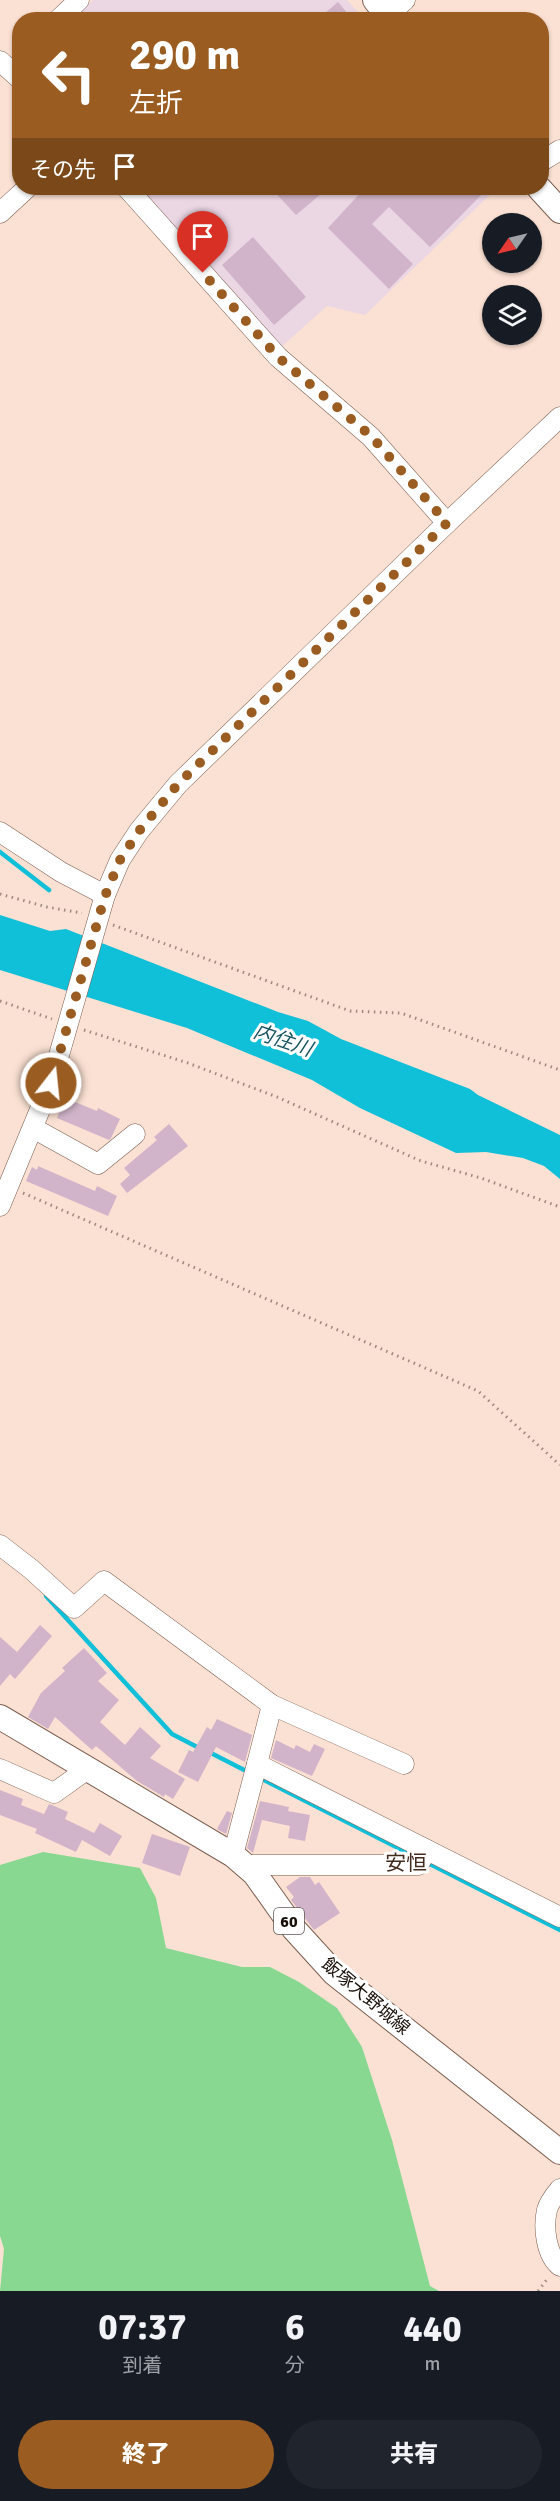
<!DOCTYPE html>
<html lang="ja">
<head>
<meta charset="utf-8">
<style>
	body { margin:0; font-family:Signika,"Noto Sans JP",sans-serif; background:#20242c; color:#f1f3f6; height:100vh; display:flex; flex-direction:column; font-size:22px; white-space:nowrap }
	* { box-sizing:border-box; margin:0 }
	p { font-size:20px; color:#9ea1a6 }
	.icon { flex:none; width:33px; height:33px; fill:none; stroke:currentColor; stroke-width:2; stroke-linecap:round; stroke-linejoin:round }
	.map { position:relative; height:2291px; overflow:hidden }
	.panel { display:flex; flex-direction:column; background:#171b24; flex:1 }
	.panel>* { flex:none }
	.banner { position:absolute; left:12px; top:12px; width:537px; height:183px; border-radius:24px; box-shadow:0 2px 4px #0004; background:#9a5c20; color:#fff; overflow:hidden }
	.needle { width:39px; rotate:236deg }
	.controls { position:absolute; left:482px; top:213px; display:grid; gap:12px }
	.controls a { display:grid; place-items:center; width:60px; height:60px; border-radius:50%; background:#171b24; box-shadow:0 2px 4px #0004; font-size:30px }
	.pin { position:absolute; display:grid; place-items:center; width:51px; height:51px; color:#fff; margin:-62px -26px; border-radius:50% 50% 50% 0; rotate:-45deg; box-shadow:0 0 6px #0007 }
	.pin .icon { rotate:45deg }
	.me { position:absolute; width:66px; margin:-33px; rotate:16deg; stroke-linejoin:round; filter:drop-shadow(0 0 4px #0008) }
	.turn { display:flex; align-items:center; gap:21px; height:126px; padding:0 18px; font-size:27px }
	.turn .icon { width:78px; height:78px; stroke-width:2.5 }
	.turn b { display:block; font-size:42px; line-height:51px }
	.then { display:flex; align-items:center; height:57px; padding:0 18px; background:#0003; gap:12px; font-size:22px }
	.eta { display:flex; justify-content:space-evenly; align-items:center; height:102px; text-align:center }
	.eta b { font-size:36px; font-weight:800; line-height:42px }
	.action { display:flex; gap:12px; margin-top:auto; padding:12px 18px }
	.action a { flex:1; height:69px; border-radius:36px; background:#9a5c20; color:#fff; font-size:24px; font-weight:800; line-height:69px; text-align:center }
	.action a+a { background:#20242c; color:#f1f3f6 }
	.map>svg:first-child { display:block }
	.education { fill:#ebd6e4 }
	.green { fill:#88d891 }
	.water { fill:#10bfd8 }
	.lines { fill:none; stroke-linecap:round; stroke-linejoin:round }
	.stream { stroke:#10bfd8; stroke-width:4.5 }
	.building { fill:#d1b4ca }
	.minor-casing { stroke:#7b5f51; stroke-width:21 }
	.major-casing { stroke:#7b5f51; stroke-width:26 }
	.path { stroke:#9d897f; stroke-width:3; stroke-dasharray:1.5 4.5; stroke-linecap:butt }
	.minor { stroke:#fff; stroke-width:20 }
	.major { stroke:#fff; stroke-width:24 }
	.route { stroke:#9a5c20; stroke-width:10; stroke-dasharray:0 18 }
	.labels { text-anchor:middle; stroke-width:6; stroke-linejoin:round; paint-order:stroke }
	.shield { fill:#fff; stroke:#5f5854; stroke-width:1.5 }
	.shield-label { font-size:16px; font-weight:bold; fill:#1a100a }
	.street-label { font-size:18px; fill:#1a100a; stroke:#fff }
	.water-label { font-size:20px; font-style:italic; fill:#195661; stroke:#fff }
	.quarter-label { font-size:21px; fill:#422a1d; stroke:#fff }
</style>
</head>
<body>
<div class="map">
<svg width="560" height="2291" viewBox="0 0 560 2291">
	<rect width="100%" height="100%" fill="#fbe1d3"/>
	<!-- education -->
	<g class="education">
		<polygon points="93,0 347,0 364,19 72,20"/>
		<polygon points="139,188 497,188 365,315 327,306 281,347"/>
	</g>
	<!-- green -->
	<polygon class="green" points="43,1852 140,1868 156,1898 166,1948 242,1967 270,1967 299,1982 337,2008 362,2047 392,2140 430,2286 439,2291 0,2291 4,2249 0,2236 0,1865"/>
	<!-- water -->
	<polygon class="water" points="0,915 50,931 66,929 278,1012 308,1021 341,1039 470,1089 478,1095 560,1135 560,1179 544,1166 523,1158 486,1152 456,1153 360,1108 312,1080 187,1028 0,970"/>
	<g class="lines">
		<!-- stream -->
		<g class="stream">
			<polyline points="0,852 49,890"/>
			<polyline points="46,1596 172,1734 201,1749"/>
			<polyline points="209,1752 250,1773"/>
			<polyline points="260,1778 416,1857"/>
			<polyline points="426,1862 560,1930"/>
		</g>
	</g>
	<!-- building -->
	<g class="building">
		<polygon points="338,2 353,20 317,20"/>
		<polygon points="271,188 328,188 296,215"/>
		<polygon points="365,188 488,188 430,247 389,207 372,224 413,264 389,289 328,228"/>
		<polygon points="253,237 306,297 274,325 222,265"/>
		<polygon points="65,1098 97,1111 98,1108 120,1119 111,1138 109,1140 57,1118"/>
		<polygon points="169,1124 188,1146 127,1193 120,1184 130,1175 124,1168 157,1140 154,1137"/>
		<polygon points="38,1166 95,1191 97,1186 117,1196 108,1216 26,1181 32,1167 37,1170"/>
		<polygon points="40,1625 52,1636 15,1679 10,1674 0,1686 0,1637 17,1652"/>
		<polygon points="84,1648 107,1673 98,1681 119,1700 100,1722 125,1745 140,1727 161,1746 150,1758 185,1779 173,1799 165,1794 164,1797 137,1781 96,1746 92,1750 55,1717 48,1729 28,1717 41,1693 65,1671 62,1668"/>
		<polygon points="217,1719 252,1735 245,1762 216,1747 198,1782 178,1772 189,1750 193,1752 207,1727 211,1730"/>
		<polygon points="276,1740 294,1749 296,1745 310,1752 314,1744 325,1749 312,1776 271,1758"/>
		<polygon points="0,1790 23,1799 21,1805 44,1814 49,1804 52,1805 68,1812 65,1819 94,1833 100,1823 122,1836 110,1856 82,1840 76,1852 35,1833 37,1829 0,1815"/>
		<polygon points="260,1801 289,1807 288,1811 310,1815 305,1841 288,1838 290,1826 262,1820 253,1853 247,1848"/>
		<polygon points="227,1811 232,1813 226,1834 217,1829"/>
		<polygon points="152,1834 190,1847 180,1876 142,1863"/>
		<polygon points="300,1877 310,1877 315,1885 319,1882 340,1913 314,1930 291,1900 294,1897 286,1887"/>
	</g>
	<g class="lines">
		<!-- minor casing -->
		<g class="minor-casing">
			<g id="minor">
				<polyline points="388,15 405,0"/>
				<polyline points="58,20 79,0"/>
				<polyline points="0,61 20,79"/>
				<polyline points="542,161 560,150"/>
				<polyline points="127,188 278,357 371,437 447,523"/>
				<polyline points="0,213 27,188"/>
				<polyline points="0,832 61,872 105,895"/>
				<polyline points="33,1128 98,1164 135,1134"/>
				<polyline points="0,1206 51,1083 105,895 120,860 139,831 178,784 447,523 560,417"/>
				<polyline points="0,1545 31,1569 74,1608 104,1581 272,1705 257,1764 560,1917"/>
				<polyline points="272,1705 404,1764"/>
				<polyline points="0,1769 54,1793 89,1768"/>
				<polyline points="233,1855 257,1764"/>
				<polyline points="244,1865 418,1865 427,1850"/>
				<path d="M560,2189C555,2195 549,2202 547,2210C543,2227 546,2255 560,2266"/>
			</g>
		</g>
		<!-- major casing -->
		<g class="major-casing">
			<g id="major">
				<polyline points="375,0 391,20"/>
				<polyline points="539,188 560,211"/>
				<polyline points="0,1717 233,1855 255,1874 294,1929 334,1973 560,2152"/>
			</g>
		</g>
		<!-- path -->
		<g class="path">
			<polyline points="0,894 47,907 82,913"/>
			<polyline points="113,925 350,1011 401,1013 560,1070"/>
			<polyline points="0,1001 52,1019"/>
			<polyline points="84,1030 188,1063 277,1097 421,1161 481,1178 560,1207"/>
			<polyline points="23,1193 478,1391 560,1465"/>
			<polyline points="538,2291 548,2278"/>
		</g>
		<!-- minor -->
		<use href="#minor" class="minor"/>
		<!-- major -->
		<use href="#major" class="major"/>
	</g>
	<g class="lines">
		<!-- route -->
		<polyline class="route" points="51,1083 105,896 120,860 139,831 178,784 447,523 371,436 278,357 203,273"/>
	</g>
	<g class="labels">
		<!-- shield labels -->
		<rect class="shield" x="274" y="1908" width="30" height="26" rx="4.5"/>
		<g class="shield-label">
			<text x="289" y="1927">60</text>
		</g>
		<!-- street labels -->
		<g class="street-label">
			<text transform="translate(366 1996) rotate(40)" y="6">飯塚大野城線</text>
		</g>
		<!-- water labels -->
		<g class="water-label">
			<text transform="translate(283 1040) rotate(19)" y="7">内住川</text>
		</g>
		<!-- quarter labels -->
		<g class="quarter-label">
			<text x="406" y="1870">安恒</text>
		</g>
	</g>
</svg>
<div class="controls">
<a><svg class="needle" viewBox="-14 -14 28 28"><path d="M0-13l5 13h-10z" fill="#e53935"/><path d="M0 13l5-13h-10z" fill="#9ea1a6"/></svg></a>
<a><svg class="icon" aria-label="layers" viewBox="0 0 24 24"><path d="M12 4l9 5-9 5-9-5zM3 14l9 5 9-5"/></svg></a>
</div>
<div class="pin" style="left:203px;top:273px;background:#d93025"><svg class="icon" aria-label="arrive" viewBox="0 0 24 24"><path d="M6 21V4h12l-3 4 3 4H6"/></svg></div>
<svg class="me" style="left:51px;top:1083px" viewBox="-20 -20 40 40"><circle r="17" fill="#9a5c20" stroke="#fff" stroke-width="3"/><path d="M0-11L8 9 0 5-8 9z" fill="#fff"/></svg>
<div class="banner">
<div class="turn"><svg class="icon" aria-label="left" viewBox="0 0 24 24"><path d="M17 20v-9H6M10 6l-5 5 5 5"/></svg><div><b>290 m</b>左折</div></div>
<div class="then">その先<svg class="icon" aria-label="arrive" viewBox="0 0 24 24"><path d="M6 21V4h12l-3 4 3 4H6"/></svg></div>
</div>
</div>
<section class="panel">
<div class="eta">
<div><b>07:37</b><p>到着</p></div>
<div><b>6</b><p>分</p></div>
<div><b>440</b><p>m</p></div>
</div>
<div class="action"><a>終了</a><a>共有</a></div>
</section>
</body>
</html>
